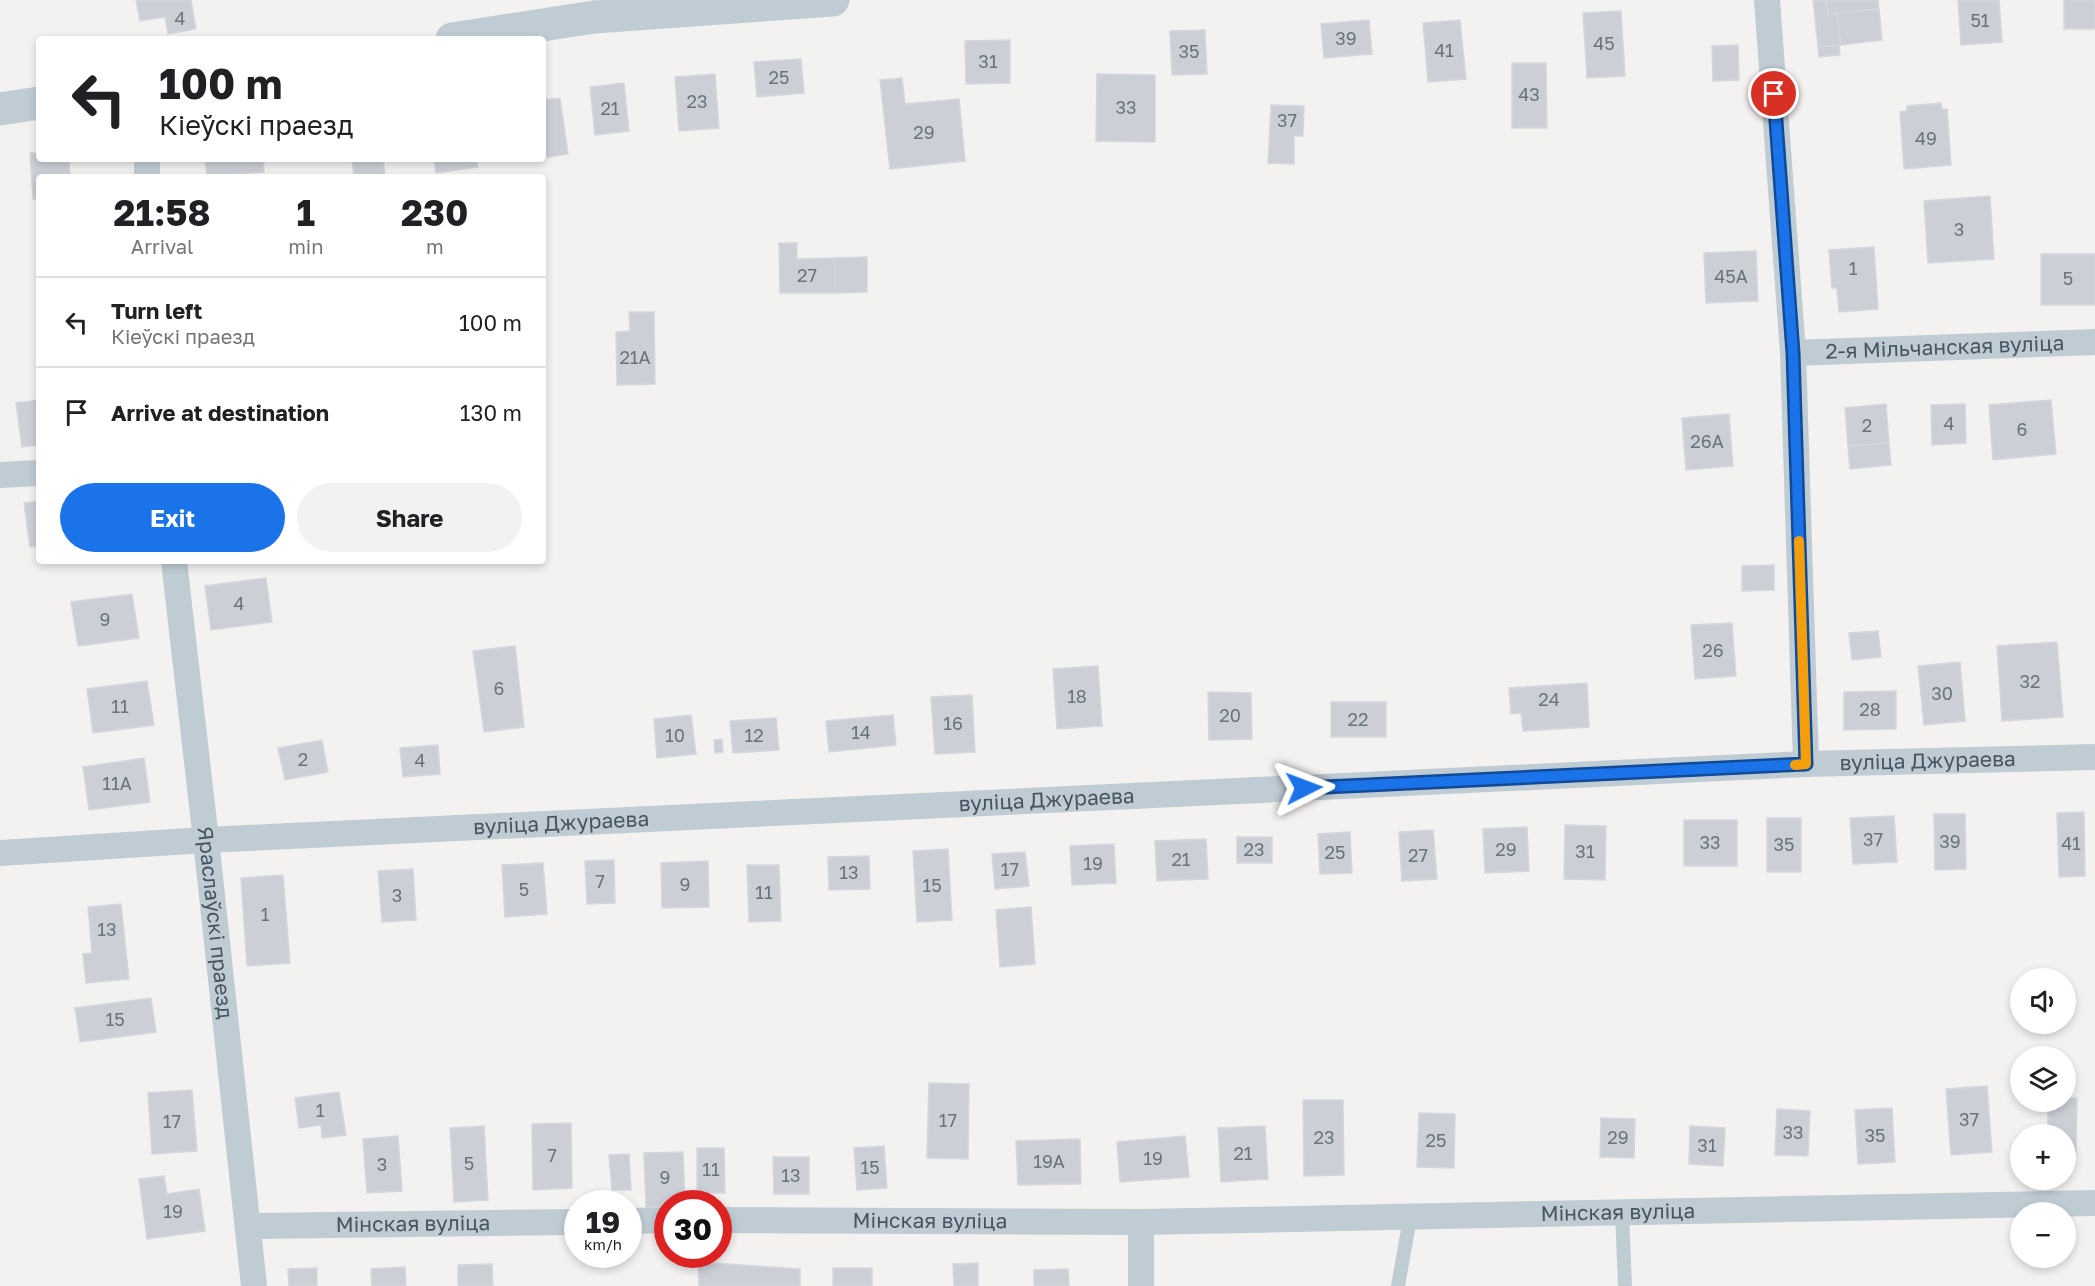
<!DOCTYPE html>
<html lang="en">
<head>
<meta charset="utf-8">
<style>
	body { margin:0; font-family:"Golos Text",sans-serif; background:#f2f2f2; color:#202124; height:100vh; display:flex; flex-direction:column; font-size:22px; white-space:nowrap }
	* { box-sizing:border-box; margin:0 }
	p { font-size:20px; color:#757577 }
	.icon { flex:none; width:33px; height:33px; fill:none; stroke:currentColor; stroke-width:2; stroke-linecap:round; stroke-linejoin:round }
	.map { position:relative; flex:1; overflow:hidden }
	.drawer { position:absolute; left:36px; top:174px; width:510px; height:390px; display:flex; flex-direction:column; background:#fff; border-radius:6px; box-shadow:0 3px 9px #0003 }
	.drawer>* { flex:none }
	.guide { position:absolute; left:36px; top:36px; width:510px; height:126px; border-radius:6px; box-shadow:0 3px 9px #0003; background:#fff; color:#202124; overflow:hidden }
	.tools { position:absolute; left:2010px; top:968px; display:grid; gap:12px }
	.tools a { display:grid; place-items:center; width:66px; height:66px; border-radius:50%; background:#fff; box-shadow:0 3px 9px #0003; font-size:30px }
	.speed { position:absolute; left:564px; top:1190px; display:flex; gap:12px; font-size:30px; font-weight:700; text-align:center }
	.speed>* { display:grid; place-content:center; width:78px; height:78px; border-radius:50%; background:#fff; box-shadow:0 3px 9px #0003; line-height:1 }
	.speed small { font-size:15px; font-weight:400 }
	.speed .limit { border:9px solid #d22; background:#fff; color:#111 }
	.pin { position:absolute; display:grid; place-items:center; width:51px; height:51px; color:#fff; margin:-26px; border:3px solid #fff; border-radius:50%; box-shadow:0 2px 6px #0007 }
	.me { position:absolute; width:66px; margin:-33px; rotate:87deg; stroke-linejoin:round; filter:drop-shadow(0 0 4px #0008) }
	.turn { display:flex; align-items:center; gap:21px; height:126px; padding:0 24px; font-size:27px }
	.turn .icon { width:78px; height:78px; stroke-width:2.5 }
	.turn b { display:block; font-size:42px; line-height:51px }
	.eta { display:flex; justify-content:space-evenly; align-items:center; height:102px; text-align:center }
	.eta b { font-size:36px; font-weight:700; line-height:42px }
	.action { display:flex; gap:12px; margin-top:auto; padding:12px 24px }
	.action a { flex:1; height:69px; border-radius:36px; background:#1a73e8; color:#fff; font-size:24px; font-weight:700; line-height:69px; text-align:center }
	.action a+a { background:#f2f2f2; color:#202124 }
	ul { padding:0; list-style:none }
	li { display:flex; align-items:center; gap:18px; height:90px; padding:0 24px; border-top:2px solid #e0e0e0 }
	li div { flex:1 }
	li b { display:block; font-size:22px }
	li em { font-style:normal }
	.map>svg:first-child { display:block }
	.building { fill:#ccd0d6; stroke:#d4d7dd; stroke-width:1.5 }
	.lines { fill:none; stroke-linecap:round; stroke-linejoin:round }
	.service { stroke:#c0ccd4; stroke-width:14 }
	.minor { stroke:#c0ccd4; stroke-width:26 }
	.tertiary { stroke:#c0ccd4; stroke-width:33 }
	.route-casing { stroke:#114b97; stroke-width:15 }
	.route { stroke:#1a73e8; stroke-width:10 }
	.slow { stroke:#f59e0b; stroke-width:10 }
	.labels { text-anchor:middle; stroke-width:4.5; stroke-linejoin:round; paint-order:stroke }
	.number-label { font-size:18px; fill:#68747e }
	.street-label { font-size:21px; fill:#465561; stroke:#fff }
</style>
</head>
<body>
<div class="map">
<svg width="2095" height="1286" viewBox="0 0 2095 1286">
	<rect width="100%" height="100%" fill="#f4f1f1"/>
	<!-- building -->
	<g class="building">
		<polygon points="136,0 191,0 196,29 168,34 165,17 140,21"/>
		<polygon points="1813,0 1826,0 1828,14 1837,13 1841,45 1818,47"/>
		<polygon points="1826,0 1878,0 1879,9 1828,14"/>
		<polygon points="1958,0 1999,0 2002,42 1961,45"/>
		<rect x="2064" y="0" width="31" height="29"/>
		<polygon points="1879,9 1882,40 1841,45 1837,13"/>
		<polygon points="1621,11 1625,76 1587,78 1583,13"/>
		<polygon points="1369,20 1372,54 1324,58 1321,24"/>
		<polygon points="1460,20 1466,79 1428,82 1423,23"/>
		<polygon points="1205,30 1207,74 1172,75 1170,31"/>
		<polygon points="1010,40 1010,83 966,84 965,41"/>
		<polygon points="1738,45 1739,80 1713,81 1712,46"/>
		<polygon points="1839,45 1840,55 1819,57 1818,47"/>
		<polygon points="801,59 804,93 757,97 754,62"/>
		<polygon points="1512,63 1546,63 1547,128 1512,128"/>
		<polygon points="715,74 719,128 679,131 675,77"/>
		<polygon points="1097,74 1155,75 1155,142 1096,141"/>
		<polygon points="902,78 905,104 959,99 965,161 890,169 880,80"/>
		<polygon points="624,83 629,131 595,135 590,87"/>
		<polygon points="560,98 568,154 543,158 543,100"/>
		<polygon points="1941,103 1942,110 1947,109 1951,165 1904,169 1900,112 1907,111 1907,106"/>
		<polygon points="1271,105 1304,106 1303,136 1294,136 1294,164 1268,163"/>
		<polygon points="30,153 39,153 39,159 69,159 70,177 39,177 39,199 33,199"/>
		<polygon points="205,159 263,159 264,172 207,176"/>
		<polygon points="352,159 383,159 385,177 354,177"/>
		<polygon points="434,159 476,159 478,167 436,173"/>
		<polygon points="1990,196 1994,259 1928,263 1924,201"/>
		<polygon points="779,243 797,243 797,259 835,258 835,293 780,293"/>
		<polygon points="1874,247 1878,309 1839,312 1837,288 1832,288 1829,250"/>
		<polygon points="1756,251 1758,301 1706,303 1704,253"/>
		<rect x="2041" y="254" width="54" height="51"/>
		<polygon points="867,257 867,292 835,293 835,258"/>
		<polygon points="629,312 654,312 655,384 617,385 616,332 630,331"/>
		<polygon points="39,400 39,445 22,447 16,403"/>
		<polygon points="2051,400 2056,454 1993,460 1989,405"/>
		<polygon points="1886,404 1889,443 1848,446 1845,408"/>
		<polygon points="1965,404 1966,443 1932,445 1931,405"/>
		<polygon points="1729,414 1733,466 1686,470 1682,418"/>
		<polygon points="1889,443 1891,465 1850,469 1848,446"/>
		<polygon points="39,501 39,546 30,547 24,503"/>
		<polygon points="1774,565 1774,590 1742,591 1742,566"/>
		<polygon points="266,578 272,622 211,630 205,586"/>
		<polygon points="132,594 139,638 78,646 71,602"/>
		<polygon points="1732,623 1736,676 1695,679 1691,625"/>
		<polygon points="1878,631 1881,657 1852,660 1849,633"/>
		<polygon points="2057,642 2063,717 2002,721 1997,646"/>
		<polygon points="515,646 524,727 484,732 473,651"/>
		<polygon points="1960,662 1965,721 1924,725 1918,666"/>
		<polygon points="1098,666 1102,726 1057,729 1053,669"/>
		<polygon points="147,681 154,725 93,733 87,689"/>
		<polygon points="1587,683 1589,727 1523,731 1521,713 1511,714 1509,688"/>
		<polygon points="1896,691 1896,729 1844,730 1844,692"/>
		<polygon points="1208,692 1251,693 1252,739 1209,740"/>
		<polygon points="972,695 975,752 935,754 931,697"/>
		<rect x="1331" y="702" width="55" height="35"/>
		<polygon points="691,715 696,754 657,758 654,719"/>
		<polygon points="893,715 896,745 829,752 826,721"/>
		<polygon points="776,718 779,750 733,753 730,721"/>
		<polygon points="722,739 723,752 715,753 714,740"/>
		<polygon points="322,740 328,772 285,780 278,748"/>
		<polygon points="438,745 440,774 403,777 400,748"/>
		<polygon points="144,758 150,802 89,810 83,767"/>
		<polygon points="2084,812 2085,876 2059,877 2057,813"/>
		<polygon points="1934,814 1965,814 1966,869 1935,870"/>
		<polygon points="1894,816 1897,862 1853,864 1850,818"/>
		<rect x="1767" y="818" width="34" height="54"/>
		<rect x="1684" y="820" width="53" height="46"/>
		<polygon points="1565,825 1606,826 1605,880 1564,879"/>
		<polygon points="1527,827 1529,871 1485,873 1483,829"/>
		<polygon points="1433,830 1437,879 1402,881 1399,832"/>
		<polygon points="1350,832 1352,873 1320,874 1318,834"/>
		<rect x="1237" y="837" width="35" height="26"/>
		<polygon points="1206,839 1208,879 1157,881 1155,841"/>
		<polygon points="1114,844 1116,883 1072,885 1070,846"/>
		<polygon points="948,849 952,920 917,922 913,851"/>
		<polygon points="1025,852 1029,886 995,889 992,854"/>
		<polygon points="869,856 870,889 829,890 828,857"/>
		<polygon points="614,860 615,903 587,904 585,861"/>
		<polygon points="708,861 709,907 662,908 661,863"/>
		<polygon points="543,863 547,914 505,917 502,865"/>
		<polygon points="747,865 779,865 781,921 749,922"/>
		<polygon points="413,869 416,920 382,922 378,871"/>
		<polygon points="283,875 290,963 247,966 241,878"/>
		<polygon points="121,904 129,979 86,983 83,954 92,953 88,907"/>
		<polygon points="1031,907 1035,964 1000,967 996,910"/>
		<polygon points="151,998 156,1032 80,1042 75,1008"/>
		<polygon points="929,1083 969,1084 968,1159 927,1158"/>
		<polygon points="1987,1086 1992,1152 1951,1155 1946,1089"/>
		<polygon points="192,1090 197,1151 152,1154 148,1093"/>
		<polygon points="339,1092 346,1135 322,1138 321,1125 299,1128 295,1098"/>
		<polygon points="2066,1098 2077,1098 2076,1152 2066,1152 2066,1134 2048,1134 2048,1101 2066,1101"/>
		<polygon points="1303,1100 1343,1100 1344,1175 1304,1176"/>
		<polygon points="1892,1108 1895,1162 1858,1164 1855,1110"/>
		<polygon points="1777,1109 1810,1111 1808,1156 1775,1155"/>
		<polygon points="1419,1113 1455,1114 1454,1168 1417,1167"/>
		<polygon points="1601,1118 1635,1119 1634,1158 1600,1157"/>
		<polygon points="571,1123 572,1188 533,1190 532,1124"/>
		<polygon points="484,1126 488,1200 454,1202 450,1128"/>
		<polygon points="1265,1126 1268,1179 1221,1182 1218,1128"/>
		<polygon points="1690,1126 1725,1128 1723,1166 1689,1164"/>
		<polygon points="398,1136 402,1191 367,1193 363,1139"/>
		<polygon points="1185,1136 1189,1177 1120,1182 1117,1142"/>
		<polygon points="1080,1139 1081,1184 1018,1185 1016,1141"/>
		<polygon points="884,1146 887,1188 857,1190 854,1148"/>
		<polygon points="697,1148 724,1148 725,1193 697,1193"/>
		<polygon points="683,1152 685,1203 668,1203 668,1206 646,1207 644,1153"/>
		<polygon points="629,1154 631,1190 612,1190 609,1155"/>
		<polygon points="773,1157 809,1157 809,1194 774,1194"/>
		<polygon points="164,1176 167,1194 199,1189 205,1231 147,1239 139,1179"/>
		<polygon points="698,1262 800,1269 800,1286 699,1286"/>
		<polygon points="978,1263 978,1286 954,1286 953,1264"/>
		<polygon points="492,1264 493,1286 458,1286 458,1265"/>
		<polygon points="405,1267 406,1286 372,1286 371,1269"/>
		<polygon points="317,1268 317,1286 289,1286 288,1269"/>
		<rect x="833" y="1268" width="39" height="18"/>
		<polygon points="1068,1269 1069,1286 1034,1286 1034,1270"/>
	</g>
	<g class="lines">
		<!-- service -->
		<g class="service">
			<polyline points="1622,1213 1625,1286"/>
			<polyline points="1398,1286 1410,1218"/>
		</g>
		<!-- minor -->
		<g class="minor">
			<polyline points="1767,0 1793,353 1806,764"/>
			<polyline points="147,159 147,177"/>
			<path id="s1" d="M1793,353L2095,342"/>
			<polyline points="0,475 39,473"/>
			<path id="s2" d="M174,561L206,840L254,1286"/>
			<path id="s3" d="M0,853L206,840L1806,764L2095,757"/>
			<path id="s4" d="M718,1220L1141,1222L2095,1203"/>
			<polyline points="628,1221 668,1220"/>
			<path id="s5" d="M248,1226L578,1222"/>
			<polyline points="1141,1286 1141,1222"/>
		</g>
		<!-- tertiary -->
		<g class="tertiary">
			<polyline points="452,39 594,17 833,0"/>
			<polyline points="0,109 39,103"/>
		</g>
	</g>
	<g class="lines">
		<!-- route casing -->
		<g class="route-casing">
			<polyline id="route" points="1304,788 1806,764 1793,353 1774,94"/>
		</g>
		<!-- route -->
		<use href="#route" class="route"/>
		<!-- slow -->
		<polyline class="slow" points="1795,765 1806,764 1799,541"/>
	</g>
	<g class="labels">
		<!-- number labels -->
		<g class="number-label">
			<text x="180" y="25">4</text>
			<text x="1980" y="27">51</text>
			<text x="1346" y="45">39</text>
			<text x="1604" y="50">45</text>
			<text x="1444" y="57">41</text>
			<text x="1189" y="58">35</text>
			<text x="988" y="68">31</text>
			<text x="779" y="84">25</text>
			<text x="1529" y="101">43</text>
			<text x="697" y="108">23</text>
			<text x="1126" y="114">33</text>
			<text x="610" y="115">21</text>
			<text x="1287" y="127">37</text>
			<text x="924" y="139">29</text>
			<text x="1926" y="145">49</text>
			<text x="1959" y="236">3</text>
			<text x="1853" y="275">1</text>
			<text x="807" y="282">27</text>
			<text x="1731" y="283">45А</text>
			<text x="2068" y="285">5</text>
			<text x="635" y="364">21А</text>
			<text x="1949" y="430">4</text>
			<text x="1867" y="432">2</text>
			<text x="2022" y="436">6</text>
			<text x="1707" y="448">26А</text>
			<text x="239" y="610">4</text>
			<text x="105" y="626">9</text>
			<text x="1713" y="657">26</text>
			<text x="2030" y="688">32</text>
			<text x="499" y="695">6</text>
			<text x="1942" y="700">30</text>
			<text x="1077" y="703">18</text>
			<text x="1549" y="706">24</text>
			<text x="120" y="713">11</text>
			<text x="1870" y="716">28</text>
			<text x="1230" y="722">20</text>
			<text x="1358" y="726">22</text>
			<text x="953" y="730">16</text>
			<text x="861" y="739">14</text>
			<text x="675" y="742">10</text>
			<text x="754" y="742">12</text>
			<text x="303" y="766">2</text>
			<text x="420" y="767">4</text>
			<text x="117" y="790">11А</text>
			<text x="1873" y="846">37</text>
			<text x="1950" y="848">39</text>
			<text x="1710" y="849">33</text>
			<text x="2071" y="850">41</text>
			<text x="1784" y="851">35</text>
			<text x="1254" y="856">23</text>
			<text x="1506" y="856">29</text>
			<text x="1585" y="858">31</text>
			<text x="1335" y="859">25</text>
			<text x="1418" y="862">27</text>
			<text x="1181" y="866">21</text>
			<text x="1093" y="870">19</text>
			<text x="1010" y="876">17</text>
			<text x="849" y="879">13</text>
			<text x="600" y="888">7</text>
			<text x="685" y="891">9</text>
			<text x="932" y="892">15</text>
			<text x="524" y="896">5</text>
			<text x="764" y="899">11</text>
			<text x="397" y="902">3</text>
			<text x="265" y="921">1</text>
			<text x="107" y="936">13</text>
			<text x="115" y="1026">15</text>
			<text x="320" y="1117">1</text>
			<text x="1969" y="1126">37</text>
			<text x="948" y="1127">17</text>
			<text x="172" y="1128">17</text>
			<text x="1793" y="1139">33</text>
			<text x="1875" y="1142">35</text>
			<text x="1324" y="1144">23</text>
			<text x="1618" y="1144">29</text>
			<text x="1436" y="1147">25</text>
			<text x="1707" y="1152">31</text>
			<text x="1243" y="1160">21</text>
			<text x="552" y="1162">7</text>
			<text x="1153" y="1165">19</text>
			<text x="1049" y="1168">19А</text>
			<text x="469" y="1170">5</text>
			<text x="382" y="1171">3</text>
			<text x="870" y="1174">15</text>
			<text x="711" y="1176">11</text>
			<text x="791" y="1182">13</text>
			<text x="665" y="1184">9</text>
			<text x="173" y="1218">19</text>
		</g>
		<!-- street labels -->
		<g class="street-label">
			<text dy="7" stroke="none"><textPath href="#s1" startOffset="152">2-я Мільчанская вуліца</textPath></text>
			<text dy="7" stroke="none"><textPath href="#s3" startOffset="1930">вуліца Джураева</textPath></text>
			<text dy="7" stroke="none"><textPath href="#s3" startOffset="1048">вуліца Джураева</textPath></text>
			<text dy="7" stroke="none"><textPath href="#s3" startOffset="562">вуліца Джураева</textPath></text>
			<text dy="7" stroke="none"><textPath href="#s2" startOffset="364">Яраслаўскі праезд</textPath></text>
			<text dy="7" stroke="none"><textPath href="#s4" startOffset="900">Мінская вуліца</textPath></text>
			<text dy="7" stroke="none"><textPath href="#s4" startOffset="212">Мінская вуліца</textPath></text>
			<text dy="7" stroke="none"><textPath href="#s5" startOffset="165">Мінская вуліца</textPath></text>
		</g>
	</g>
</svg>
<div class="tools">
<a><svg class="icon" aria-label="sound" viewBox="0 0 24 24"><path d="M4 9h4l5-4v14l-5-4H4zM17 9q2 3 0 6"/></svg></a>
<a><svg class="icon" aria-label="layers" viewBox="0 0 24 24"><path d="M12 4l9 5-9 5-9-5zM3 14l9 5 9-5"/></svg></a>
<a>+</a>
<a>−</a>
</div>
<div class="speed"><div>19<small>km/h</small></div><div class="limit">30</div></div>
<div class="pin" style="left:1774px;top:94px;background:#d93025"><svg class="icon" aria-label="arrive" viewBox="0 0 24 24"><path d="M6 21V4h12l-3 4 3 4H6"/></svg></div>
<svg class="me" style="left:1304px;top:788px" viewBox="-20 -20 40 40"><path d="M0-17L14 15 0 8-14 15z" fill="#1a73e8" stroke="#fff" stroke-width="4"/></svg>
<div class="guide">
<div class="turn"><svg class="icon" aria-label="left" viewBox="0 0 24 24"><path d="M17 20v-9H6M10 6l-5 5 5 5"/></svg><div><b>100 m</b>Кіеўскі праезд</div></div>
</div>
<section class="drawer">
<div class="eta">
<div><b>21:58</b><p>Arrival</p></div>
<div><b>1</b><p>min</p></div>
<div><b>230</b><p>m</p></div>
</div>
<ul>
<li><svg class="icon" aria-label="left" viewBox="0 0 24 24"><path d="M17 20v-9H6M10 6l-5 5 5 5"/></svg><div><b>Turn left</b><p>Кіеўскі праезд</p></div><em>100 m</em></li>
<li><svg class="icon" aria-label="arrive" viewBox="0 0 24 24"><path d="M6 21V4h12l-3 4 3 4H6"/></svg><div><b>Arrive at destination</b></div><em>130 m</em></li>
</ul>
<div class="action"><a>Exit</a><a>Share</a></div>
</section>
</div>
</body>
</html>
